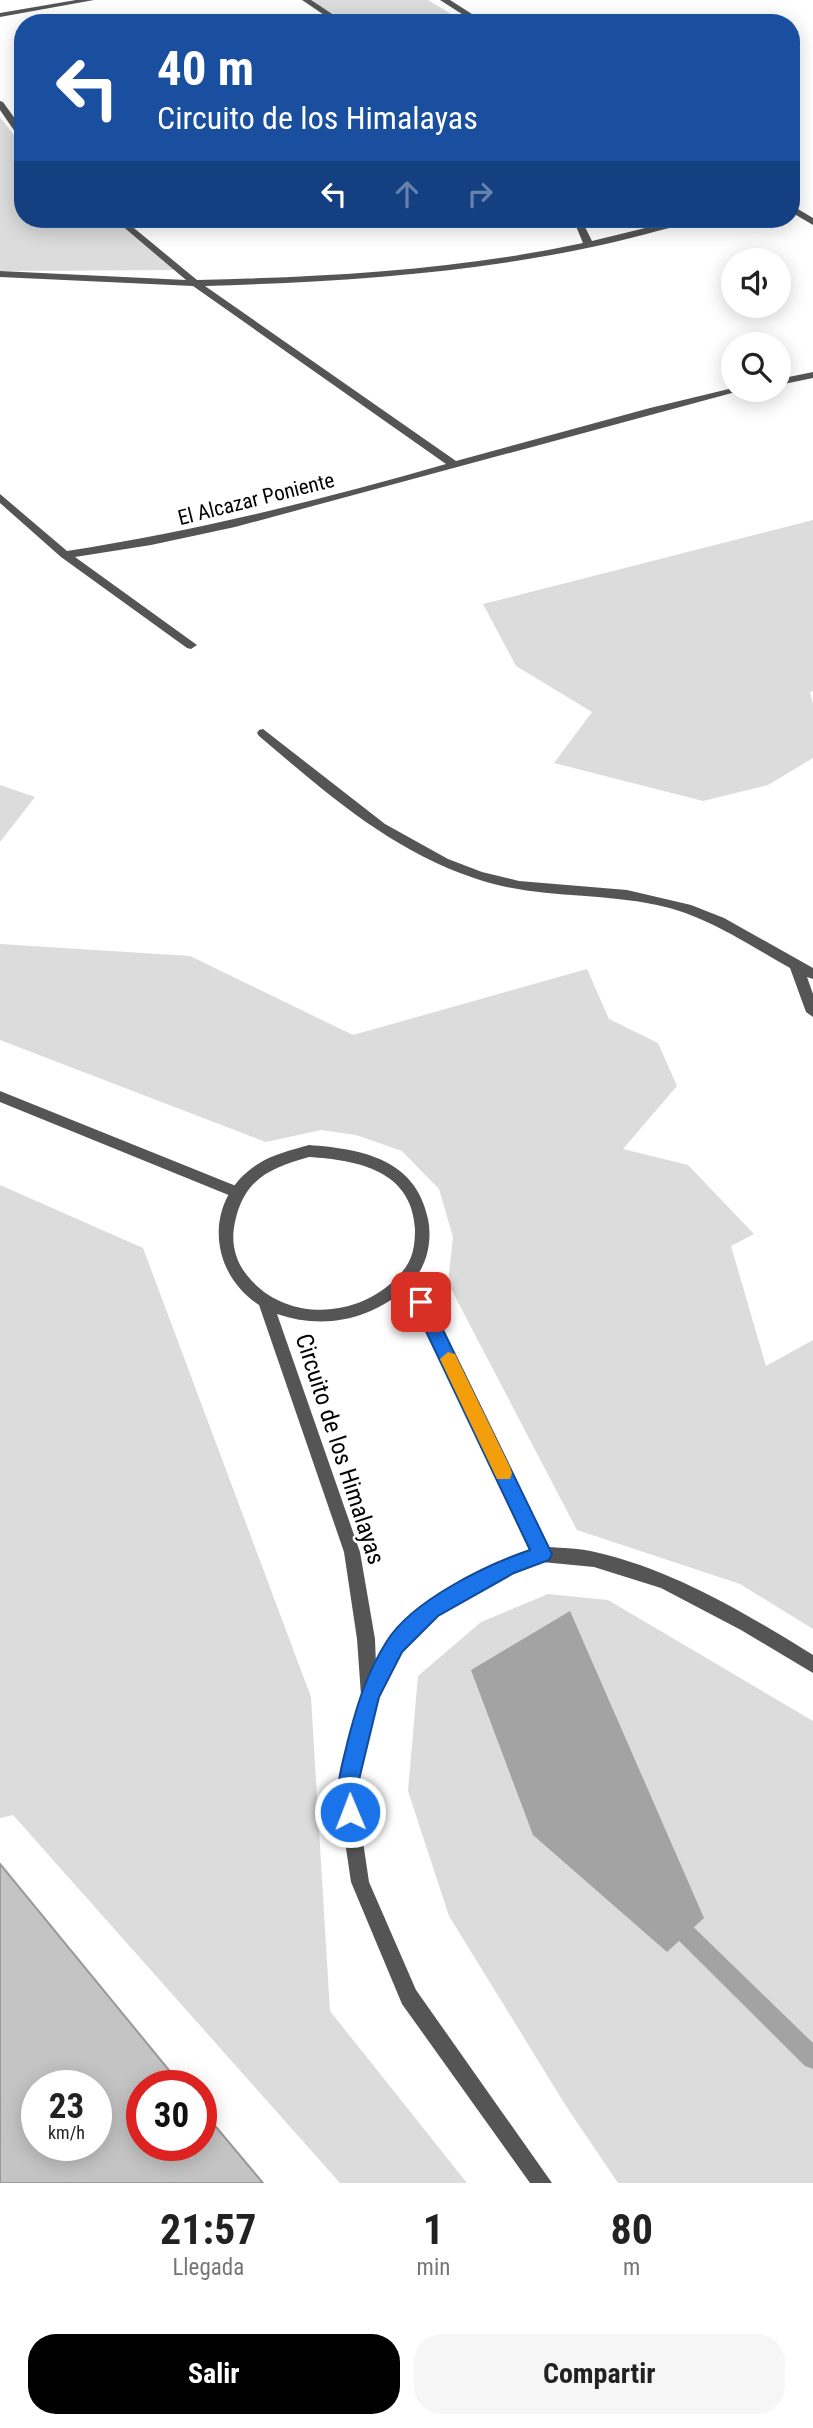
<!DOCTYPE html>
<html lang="es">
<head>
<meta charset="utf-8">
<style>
	body { margin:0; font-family:"Roboto Condensed",sans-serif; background:#f6f6f6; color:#222; height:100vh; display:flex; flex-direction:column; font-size:26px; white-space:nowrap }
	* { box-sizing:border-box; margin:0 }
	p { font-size:23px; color:#767676 }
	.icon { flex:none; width:38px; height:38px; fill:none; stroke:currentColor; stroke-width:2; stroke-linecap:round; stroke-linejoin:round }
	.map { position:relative; height:2183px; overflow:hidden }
	.side { display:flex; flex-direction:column; background:#fff; flex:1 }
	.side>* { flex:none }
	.guide { position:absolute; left:14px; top:14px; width:786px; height:214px; border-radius:28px; box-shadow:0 4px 18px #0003; background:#1a4fa0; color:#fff; overflow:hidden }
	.buttons { position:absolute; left:721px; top:248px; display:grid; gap:14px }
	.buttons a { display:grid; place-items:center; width:70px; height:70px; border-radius:50%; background:#fff; box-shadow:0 4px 18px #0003; font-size:35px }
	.speed { position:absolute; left:21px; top:2070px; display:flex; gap:14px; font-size:35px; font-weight:700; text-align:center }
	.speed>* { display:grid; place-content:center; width:91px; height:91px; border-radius:50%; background:#fff; box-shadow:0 4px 18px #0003; line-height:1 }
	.speed small { font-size:18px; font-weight:400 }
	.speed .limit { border:10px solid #d22; background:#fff; color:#111 }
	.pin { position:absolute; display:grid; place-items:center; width:60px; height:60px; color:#fff; margin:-30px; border-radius:14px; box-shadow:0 4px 10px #0006 }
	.me { position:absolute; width:77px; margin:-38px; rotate:359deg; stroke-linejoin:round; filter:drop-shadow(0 0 5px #0008) }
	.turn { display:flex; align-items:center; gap:24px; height:147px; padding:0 28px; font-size:32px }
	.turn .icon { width:91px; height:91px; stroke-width:2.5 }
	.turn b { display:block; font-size:49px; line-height:60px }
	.lanes { display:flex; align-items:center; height:66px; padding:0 28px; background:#0003; justify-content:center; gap:35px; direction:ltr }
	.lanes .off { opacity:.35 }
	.eta { display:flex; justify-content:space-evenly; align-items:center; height:119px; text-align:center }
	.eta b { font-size:42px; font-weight:700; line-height:49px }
	.action { display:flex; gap:14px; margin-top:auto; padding:14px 28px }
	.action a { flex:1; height:80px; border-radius:28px; background:#000; color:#fff; font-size:28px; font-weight:700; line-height:80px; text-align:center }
	.action a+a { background:#f6f6f6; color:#222 }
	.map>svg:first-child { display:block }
	.green { fill:#dcdcdc }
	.water { fill:#a3a3a3 }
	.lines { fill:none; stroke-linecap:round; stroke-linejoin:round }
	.stream { fill:#a3a3a3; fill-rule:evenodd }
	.building { fill:#c4c4c4; stroke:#999; stroke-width:2; fill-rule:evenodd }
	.lane { fill:#555; fill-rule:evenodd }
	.street { fill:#555; fill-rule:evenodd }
	.route { fill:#1a73e8; stroke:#114b97; stroke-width:2 }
	.slow { fill:#f59e0b }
	.labels { text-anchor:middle; stroke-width:5; stroke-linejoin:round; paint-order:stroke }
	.far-street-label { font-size:21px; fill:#000; stroke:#fff }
	.street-label { font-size:24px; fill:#000; stroke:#fff }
</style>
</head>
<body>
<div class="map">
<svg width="813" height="2183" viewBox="0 0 813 2183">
	<rect width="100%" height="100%" fill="#fff"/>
	<!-- green -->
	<g class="green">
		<polygon points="308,0 428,0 466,23 350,23"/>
		<polygon points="0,117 23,147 23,219 113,219 177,270 0,271"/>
		<polygon points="813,520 813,691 810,692 813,704 813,758 768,785 703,801 554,763 592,712 516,666 483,604"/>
		<polygon points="0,785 35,797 0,842"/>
		<polygon points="0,944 190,956 353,1035 587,969 609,1019 658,1043 677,1086 623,1149 688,1165 754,1234 731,1246 766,1366 813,1340 813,1629 740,1584 577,1530 448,1283 453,1237 439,1189 402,1151 356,1135 321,1130 266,1142 0,1040"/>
		<polygon points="0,1185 143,1248 311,1697 330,2011 467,2183 340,2183 13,1815 0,1818"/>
		<polygon points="548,1594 608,1600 813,1721 813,2183 618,2183 566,2106 449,1916 408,1791 418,1676 481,1622"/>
	</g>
	<!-- water -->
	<polygon class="water" points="570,1611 704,1918 667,1952 533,1835 471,1670"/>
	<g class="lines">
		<!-- stream -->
		<polygon class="stream" points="672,1910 679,1913 813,2043 813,2069 805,2066 665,1927 662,1920 665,1913"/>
	</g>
	<!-- building -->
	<path class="building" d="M0,1864L182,2086H142V2146H201V2109L263,2183H0ZM37,2086H96V2146H37Z"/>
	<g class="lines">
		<!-- lane -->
		<polygon class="lane" points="0,1091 241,1188 243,1192 241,1196 231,1196 0,1102"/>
		<!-- street -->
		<g class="street">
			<polygon points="76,0 94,0 0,17 0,13"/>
			<polygon points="302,0 311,0 346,23 336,23"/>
			<polygon points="440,0 450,0 486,23 476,23"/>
			<polygon points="0,101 3,102 23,130 23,140 20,139 0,110"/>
			<polygon points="791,205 813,218 813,225 791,212"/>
			<path d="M114,219H123L197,280C326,277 457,270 583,243L573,219H581L592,241L682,219H696L695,221C661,230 626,240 592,247C466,274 334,282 205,286L456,461L650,408L733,388V390H743L235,527L151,545L75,557L197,645L191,649L187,648L61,557L0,503V494L67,551C196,531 321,500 446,464L193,286L0,277V271L186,280Z"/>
			<polygon points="813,372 813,378 779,385 779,379"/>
			<path d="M263,729L385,824L448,859L482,872L519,881L627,890L691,905L724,918L813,968V979L807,977L813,994V1017L806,1012L790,968C747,944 706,915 657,905C596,892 533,899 474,878C390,850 325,792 259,736L257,733L259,730Z"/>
			<path d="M309,1145C362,1149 416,1159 428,1219C432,1239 428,1261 416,1277L547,1547C563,1548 580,1548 595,1552C674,1570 745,1613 813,1655V1673L741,1630L661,1588L594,1567L542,1562L513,1572L437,1616L401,1651L378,1697L355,1788L369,1882L416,1990L552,2183H530L402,2004L351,1882L337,1788L361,1695L357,1639L344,1552L259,1305C207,1271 204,1198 258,1164C273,1154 292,1150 309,1145ZM309,1157C357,1160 412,1170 415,1229C415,1246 413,1260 401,1273C364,1317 291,1324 251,1280C236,1264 230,1244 235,1222C244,1179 270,1168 309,1157ZM407,1288L532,1550C490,1565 414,1603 388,1640C383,1648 380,1657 376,1665L375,1639L360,1552L277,1314C324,1330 369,1320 407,1288Z"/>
		</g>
	</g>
	<!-- route -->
	<path class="route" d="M421,1295L427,1297L552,1554L549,1560L514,1573L438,1616L402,1652L379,1697L357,1788L360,1812L357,1819L350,1822L343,1819C332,1792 342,1767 348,1740C357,1705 367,1672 387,1641C413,1600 486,1565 530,1550L412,1302Z"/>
	<!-- slow -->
	<polygon class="slow" points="448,1352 455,1354 510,1467 512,1473 510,1479 497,1479 440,1359"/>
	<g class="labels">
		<!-- far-street labels -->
		<g class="far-street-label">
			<text transform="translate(256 499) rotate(-14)" y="7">El Alcazar Poniente</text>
		</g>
		<!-- street labels -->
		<g class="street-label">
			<text transform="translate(340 1449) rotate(72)" y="8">Circuito de los Himalayas</text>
		</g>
	</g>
</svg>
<div class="buttons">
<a><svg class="icon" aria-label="sound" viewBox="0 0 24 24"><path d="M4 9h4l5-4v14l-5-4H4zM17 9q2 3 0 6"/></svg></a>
<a><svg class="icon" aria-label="search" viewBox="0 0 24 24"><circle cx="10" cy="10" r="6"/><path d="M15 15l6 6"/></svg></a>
</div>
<div class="speed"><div>23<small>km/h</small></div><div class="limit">30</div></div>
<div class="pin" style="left:421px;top:1302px;background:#d93025"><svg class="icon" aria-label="arrive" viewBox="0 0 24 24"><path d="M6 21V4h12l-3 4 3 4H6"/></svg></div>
<svg class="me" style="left:350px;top:1812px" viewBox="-20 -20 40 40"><circle r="17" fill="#1a73e8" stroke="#fff" stroke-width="3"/><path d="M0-11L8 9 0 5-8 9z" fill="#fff"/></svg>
<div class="guide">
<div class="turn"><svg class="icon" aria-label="left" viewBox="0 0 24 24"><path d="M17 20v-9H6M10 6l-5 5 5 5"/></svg><div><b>40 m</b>Circuito de los Himalayas</div></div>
<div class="lanes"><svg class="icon" aria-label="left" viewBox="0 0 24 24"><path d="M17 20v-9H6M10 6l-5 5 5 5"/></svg><svg class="icon off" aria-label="ahead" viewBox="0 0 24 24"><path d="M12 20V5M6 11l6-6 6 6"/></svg><svg class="icon off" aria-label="right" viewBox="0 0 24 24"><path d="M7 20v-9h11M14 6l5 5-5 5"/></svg></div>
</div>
</div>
<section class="side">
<div class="eta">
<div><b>21:57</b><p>Llegada</p></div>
<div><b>1</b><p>min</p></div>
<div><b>80</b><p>m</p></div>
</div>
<div class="action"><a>Salir</a><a>Compartir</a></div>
</section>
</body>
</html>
